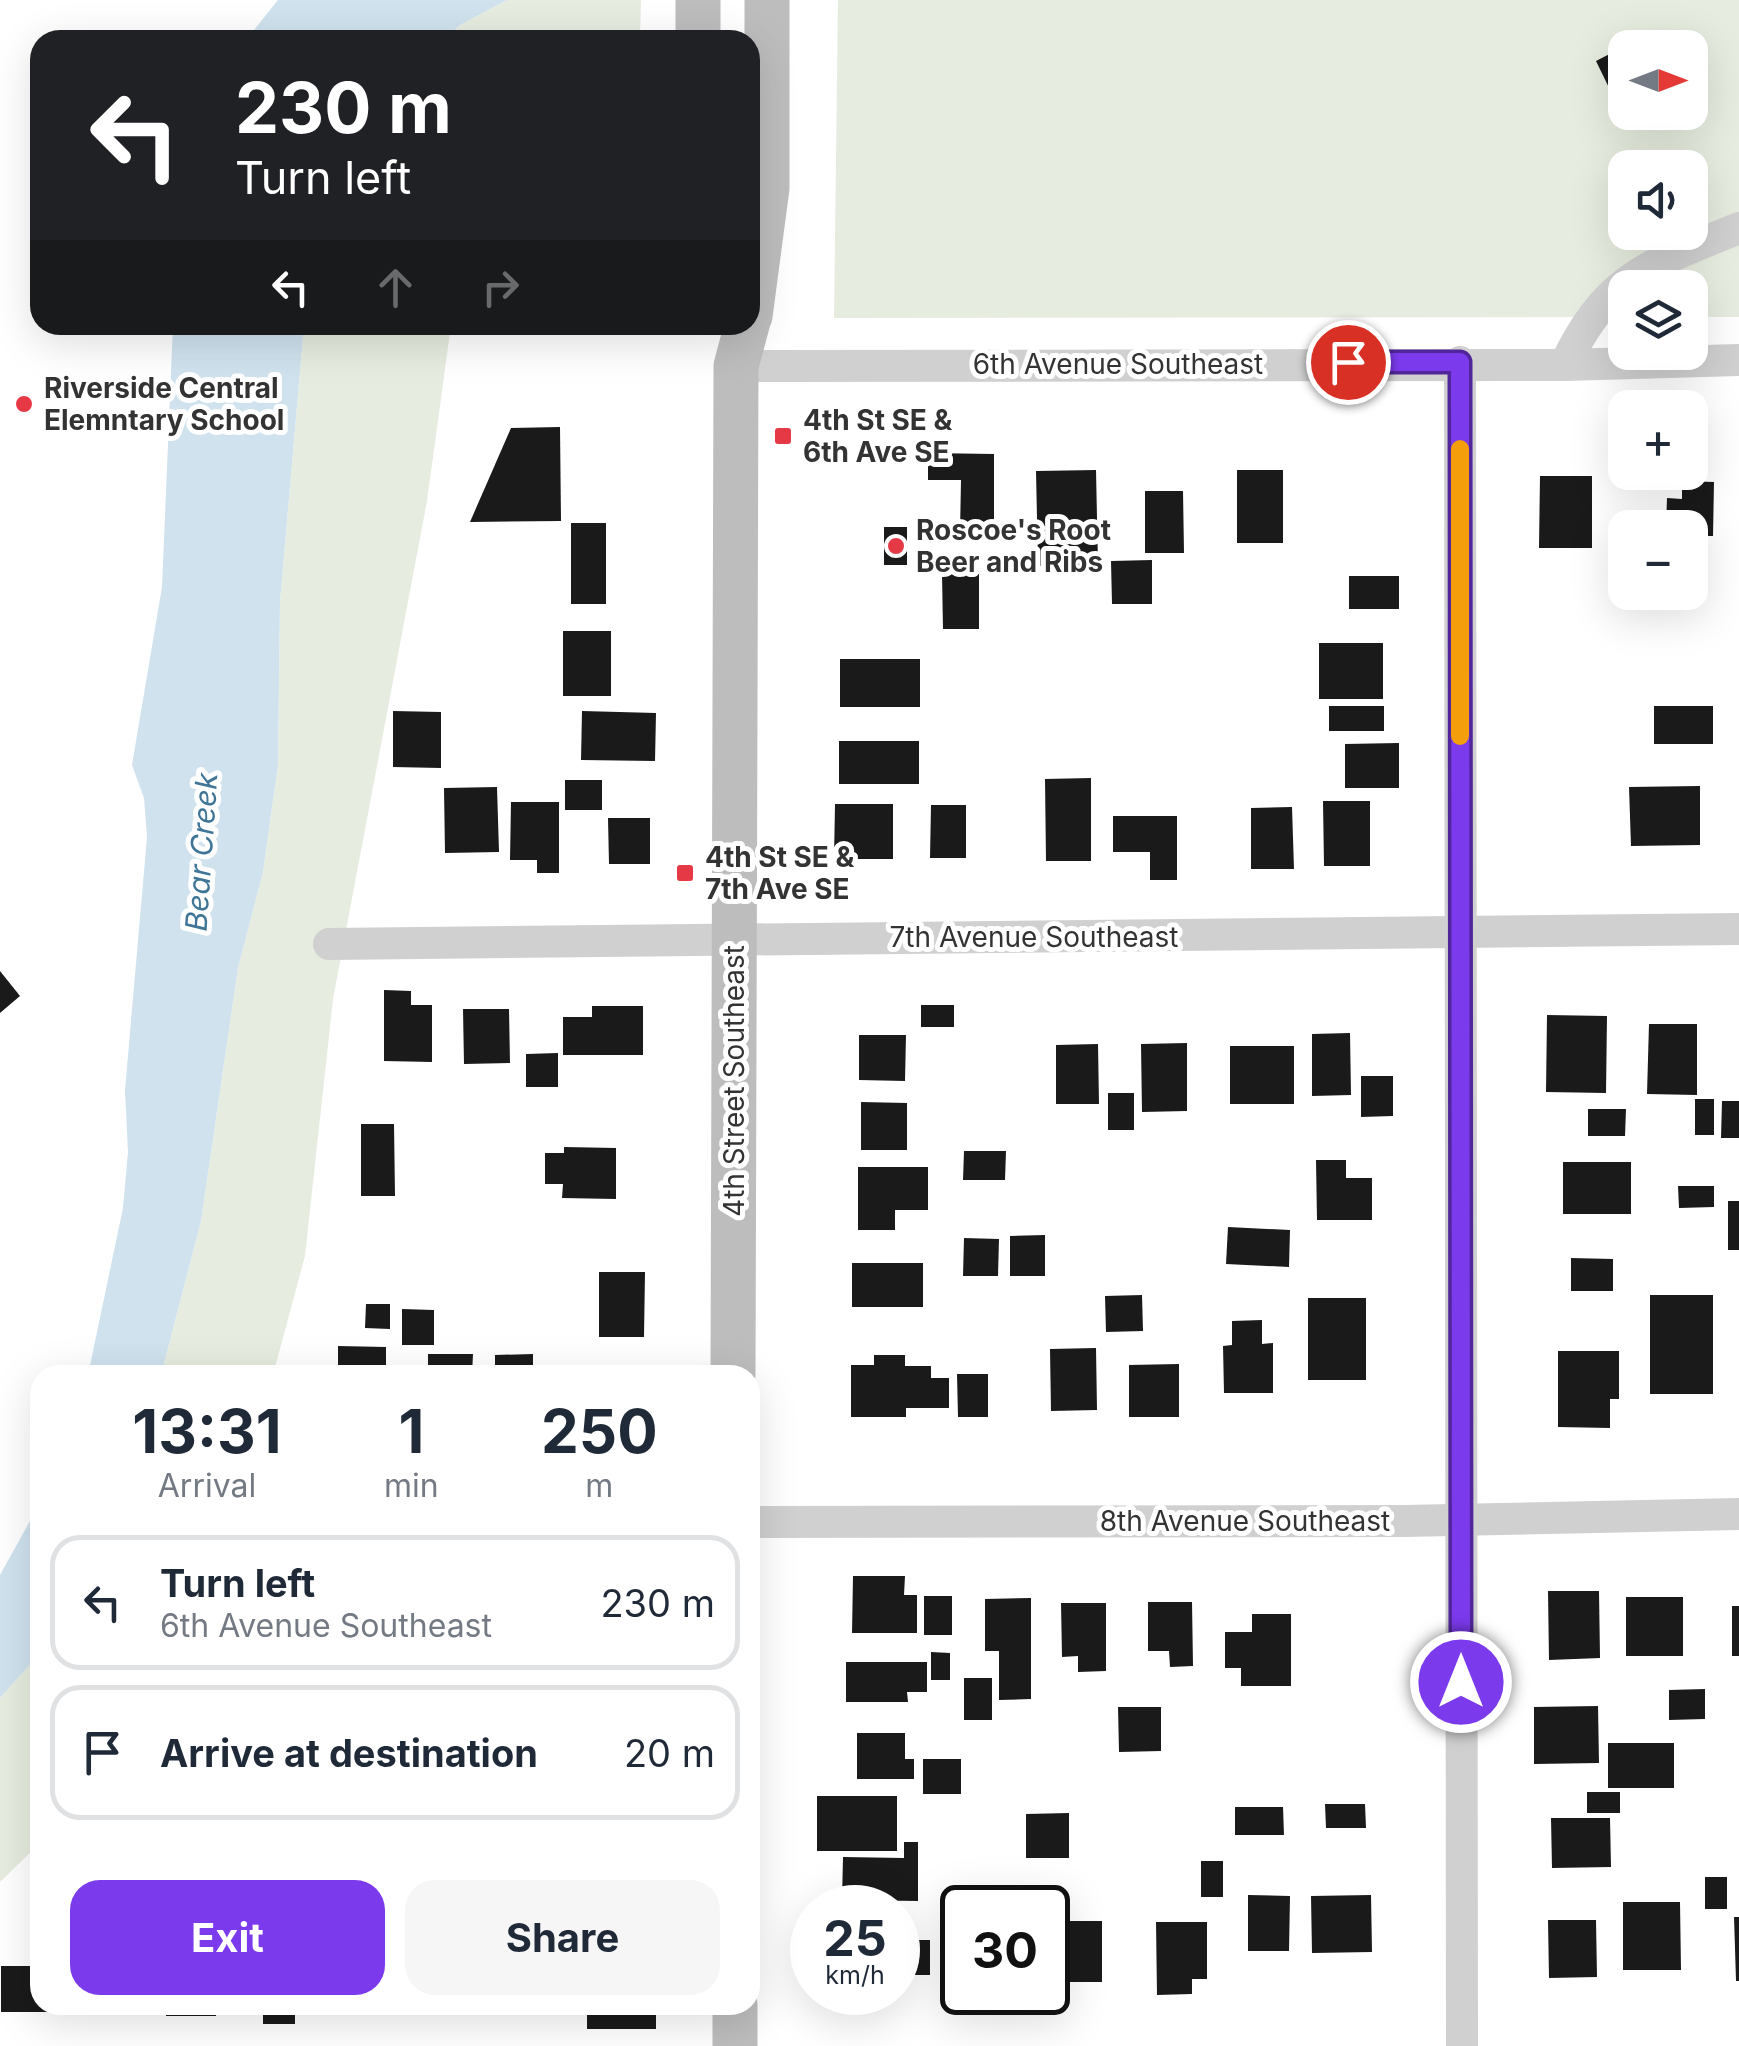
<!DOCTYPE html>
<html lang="en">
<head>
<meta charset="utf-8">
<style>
	body { margin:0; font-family:Inter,sans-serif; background:#f6f6f7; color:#1f2937; height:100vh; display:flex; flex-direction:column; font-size:38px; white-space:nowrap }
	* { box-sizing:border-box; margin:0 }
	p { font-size:32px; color:#747a83 }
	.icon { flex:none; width:55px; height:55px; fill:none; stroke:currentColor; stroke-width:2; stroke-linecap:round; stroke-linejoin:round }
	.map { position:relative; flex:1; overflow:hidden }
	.side { position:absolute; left:30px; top:1365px; width:730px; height:650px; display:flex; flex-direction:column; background:#fff; border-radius:30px; box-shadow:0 10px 40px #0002 }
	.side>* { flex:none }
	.guide { position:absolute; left:30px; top:30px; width:730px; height:305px; border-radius:30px; box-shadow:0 10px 40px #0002; background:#202124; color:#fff; overflow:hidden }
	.needle { width:65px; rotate:90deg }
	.controls { position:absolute; left:1608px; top:30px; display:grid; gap:20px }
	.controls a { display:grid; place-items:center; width:100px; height:100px; border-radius:20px; background:#fff; box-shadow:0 10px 40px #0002; font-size:50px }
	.speed { position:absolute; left:790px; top:1885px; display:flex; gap:20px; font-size:50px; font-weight:700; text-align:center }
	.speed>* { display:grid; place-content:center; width:130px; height:130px; border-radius:50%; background:#fff; box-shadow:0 10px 40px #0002; line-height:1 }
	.speed small { font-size:25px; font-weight:400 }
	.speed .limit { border:5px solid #111; border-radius:15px; background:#fff; color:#111 }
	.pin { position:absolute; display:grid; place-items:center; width:85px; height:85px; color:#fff; margin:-42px; border:5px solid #fff; border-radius:50%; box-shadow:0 2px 10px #0007 }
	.me { position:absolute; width:110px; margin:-55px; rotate:0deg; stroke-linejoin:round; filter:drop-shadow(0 0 8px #0008) }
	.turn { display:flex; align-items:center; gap:35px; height:210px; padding:0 40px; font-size:45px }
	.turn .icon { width:130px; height:130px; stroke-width:2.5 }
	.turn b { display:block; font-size:70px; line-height:85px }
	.lanes { display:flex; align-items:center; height:95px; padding:0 40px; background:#0003; justify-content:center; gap:50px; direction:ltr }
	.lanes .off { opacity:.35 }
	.eta { display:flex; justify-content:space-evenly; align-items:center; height:170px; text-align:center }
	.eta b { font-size:60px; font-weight:700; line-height:70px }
	.button { display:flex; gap:20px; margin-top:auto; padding:20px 40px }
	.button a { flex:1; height:115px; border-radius:30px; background:#7c3aed; color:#fff; font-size:40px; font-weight:700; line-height:115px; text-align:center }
	.button a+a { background:#f6f6f7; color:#1f2937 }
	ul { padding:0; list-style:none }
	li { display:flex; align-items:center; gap:30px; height:135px; margin:0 20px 15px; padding:0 20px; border:5px solid #e0e1e3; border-radius:30px }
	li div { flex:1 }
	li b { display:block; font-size:38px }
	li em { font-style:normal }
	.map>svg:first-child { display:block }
	.green { fill:#e6ecdf; fill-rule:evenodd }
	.water { fill:#cfe2ee }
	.building { fill:#1a1a1a }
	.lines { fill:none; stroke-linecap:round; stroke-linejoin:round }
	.street { stroke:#d0d0d0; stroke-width:32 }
	.secondary { stroke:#bdbdbd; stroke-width:45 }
	.route-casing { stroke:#51269a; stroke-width:25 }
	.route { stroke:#7c3aed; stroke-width:18 }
	.slow { stroke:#f59e0b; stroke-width:18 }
	.poi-dot { fill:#e63946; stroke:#fff; stroke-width:4 }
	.labels { text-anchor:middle; stroke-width:10; stroke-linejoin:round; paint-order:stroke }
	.street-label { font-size:28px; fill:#333; stroke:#fff }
	.poi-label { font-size:28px; font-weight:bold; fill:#333; stroke:#fff; text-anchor:start }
	.water-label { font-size:30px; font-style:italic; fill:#3f7597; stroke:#fff }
</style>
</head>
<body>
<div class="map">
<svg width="1739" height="2046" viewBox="0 0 1739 2046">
	<rect width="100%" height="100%" fill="#fff"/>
	<!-- green -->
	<g class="green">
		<polygon points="507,0 641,0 640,40 444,40 460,25"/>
		<path d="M838,0H1739V317H1690V288H1625V317L834,318ZM1625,48H1690V112H1625ZM1625,168H1690V232H1625Z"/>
		<polygon points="304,325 451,325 427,501 333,999 305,1256 273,1375 161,1375 201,1221 238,968 263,872 278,765 280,602"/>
		<polygon points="40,1653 40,1843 0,1882 0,1698"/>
	</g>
	<!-- water -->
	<g class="water">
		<polygon points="278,0 507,0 460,25 444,40 246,40"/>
		<polygon points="173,325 304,325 280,602 278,765 263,872 238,968 201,1221 161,1375 88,1375 123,1208 128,1152 125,1090 147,837 144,798 132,765 162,587"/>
		<polygon points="40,1503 40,1653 0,1698 0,1575"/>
	</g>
	<!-- building -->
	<g class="building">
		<polygon points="1631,43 1633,48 1625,48 1625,90 1613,96 1596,61"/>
		<polygon points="560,427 561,521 470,522 511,428"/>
		<polygon points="928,453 994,454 994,532 960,532 961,480 928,480"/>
		<polygon points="1096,470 1098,565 1038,566 1036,471"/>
		<rect x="1237" y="470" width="46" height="73"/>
		<polygon points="1540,476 1592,476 1592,548 1539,548"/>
		<polygon points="1682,481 1714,482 1713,536 1690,536 1690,528 1666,528 1667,498 1682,499"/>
		<polygon points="1145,491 1183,491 1184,553 1145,553"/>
		<rect x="571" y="523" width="35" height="81"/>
		<rect x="884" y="527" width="23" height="38"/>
		<polygon points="1152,560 1152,604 1112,604 1111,561"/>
		<polygon points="942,574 979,574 979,629 943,629"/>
		<rect x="1349" y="576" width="50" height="33"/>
		<rect x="563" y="631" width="48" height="65"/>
		<rect x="1319" y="643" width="64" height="56"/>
		<rect x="840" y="659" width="80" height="48"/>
		<rect x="1329" y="706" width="55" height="25"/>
		<rect x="1654" y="706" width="59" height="38"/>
		<polygon points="393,711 441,712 441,768 393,767"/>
		<polygon points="582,711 656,713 655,761 581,760"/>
		<rect x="839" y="741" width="80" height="43"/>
		<polygon points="1399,743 1399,788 1345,788 1345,744"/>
		<polygon points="1091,778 1091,861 1046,861 1045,779"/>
		<rect x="565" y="780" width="37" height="30"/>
		<polygon points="1700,786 1700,845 1631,846 1629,787"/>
		<polygon points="497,787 499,852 445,853 444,788"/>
		<polygon points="1323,801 1370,801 1370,866 1324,866"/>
		<polygon points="511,802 559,802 559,873 537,873 537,860 510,860"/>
		<polygon points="835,804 893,804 893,859 834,859"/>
		<polygon points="931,805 966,805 966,858 930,858"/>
		<polygon points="1292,807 1294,869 1251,869 1251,808"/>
		<polygon points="1113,816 1177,816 1177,880 1150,880 1150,852 1113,852"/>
		<polygon points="608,818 650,818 650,864 609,864"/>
		<polygon points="0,971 20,996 0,1013"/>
		<polygon points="384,990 411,991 411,1005 432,1005 432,1062 384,1061"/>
		<rect x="921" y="1005" width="33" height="22"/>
		<polygon points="592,1006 643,1006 643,1055 563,1055 563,1017 592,1017"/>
		<polygon points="463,1009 509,1009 510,1063 464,1064"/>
		<polygon points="1547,1015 1607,1016 1606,1093 1546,1092"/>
		<polygon points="1649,1024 1697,1024 1697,1095 1647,1094"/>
		<polygon points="1350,1033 1351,1095 1312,1096 1312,1034"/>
		<polygon points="859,1035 906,1035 905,1081 859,1080"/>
		<polygon points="1187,1043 1187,1111 1142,1112 1141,1044"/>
		<polygon points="1098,1044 1099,1104 1056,1104 1056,1045"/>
		<rect x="1230" y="1046" width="64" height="58"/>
		<polygon points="558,1053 558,1087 526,1087 526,1054"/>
		<polygon points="1361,1076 1393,1076 1393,1116 1361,1117"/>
		<rect x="1108" y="1093" width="26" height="37"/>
		<rect x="1695" y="1099" width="19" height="36"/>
		<polygon points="1722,1101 1739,1101 1739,1138 1721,1138"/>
		<polygon points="861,1102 907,1103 907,1150 861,1150"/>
		<polygon points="1588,1109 1626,1109 1625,1136 1588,1136"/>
		<polygon points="361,1124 394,1124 395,1196 361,1196"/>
		<polygon points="564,1147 616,1148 616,1199 562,1198 563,1184 545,1184 545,1153 564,1153"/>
		<polygon points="964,1151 1006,1151 1005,1180 963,1180"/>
		<polygon points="1316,1160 1346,1160 1346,1178 1372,1178 1372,1220 1317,1220"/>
		<rect x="1563" y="1162" width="68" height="52"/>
		<polygon points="858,1167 928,1167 928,1210 895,1210 895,1230 858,1230"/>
		<polygon points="1678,1186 1714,1186 1714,1207 1679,1208"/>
		<rect x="1728" y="1201" width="11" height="49"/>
		<polygon points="1228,1227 1290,1230 1289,1267 1226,1264"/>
		<polygon points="1045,1235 1045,1276 1010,1276 1010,1236"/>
		<polygon points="964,1238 999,1239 998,1276 963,1276"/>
		<polygon points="1571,1258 1613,1259 1613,1291 1571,1291"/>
		<rect x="852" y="1263" width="71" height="44"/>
		<polygon points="599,1272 645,1272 644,1337 599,1337"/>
		<polygon points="1142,1295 1143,1331 1106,1332 1105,1296"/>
		<rect x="1650" y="1295" width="63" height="99"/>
		<rect x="1308" y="1298" width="58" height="82"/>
		<polygon points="366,1304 390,1304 390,1329 365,1328"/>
		<polygon points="402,1309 434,1310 434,1345 402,1345"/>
		<polygon points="1262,1320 1262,1344 1273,1343 1273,1393 1224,1393 1223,1346 1232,1345 1232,1321"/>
		<polygon points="338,1346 386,1347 386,1375 338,1375"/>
		<polygon points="1096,1348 1097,1410 1051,1411 1050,1349"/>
		<polygon points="1558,1351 1619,1351 1619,1399 1610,1399 1610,1428 1558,1427"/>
		<polygon points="428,1354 473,1354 472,1375 428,1375"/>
		<polygon points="533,1354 533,1375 495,1375 495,1355"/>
		<polygon points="874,1355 905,1355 905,1366 931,1366 931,1378 949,1378 949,1408 906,1408 906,1417 851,1417 851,1365 874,1365"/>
		<polygon points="1179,1364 1179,1417 1129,1417 1129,1365"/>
		<polygon points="957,1374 988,1374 988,1417 958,1417"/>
		<polygon points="853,1576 905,1576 904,1595 917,1595 917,1633 852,1633"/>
		<polygon points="1548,1591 1599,1591 1600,1658 1549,1660"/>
		<rect x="924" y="1596" width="28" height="39"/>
		<rect x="1626" y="1597" width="57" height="59"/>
		<polygon points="1031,1598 1031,1699 999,1700 999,1651 985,1651 985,1599"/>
		<polygon points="1148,1602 1192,1602 1193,1666 1170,1667 1169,1651 1148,1651"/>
		<polygon points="1061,1603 1106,1603 1106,1671 1078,1672 1078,1656 1062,1657"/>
		<rect x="1732" y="1606" width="7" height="50"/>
		<polygon points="1252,1614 1291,1614 1291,1686 1241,1686 1241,1668 1225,1668 1225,1632 1252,1632"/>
		<polygon points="931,1652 950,1653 950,1680 931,1680"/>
		<polygon points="846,1662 927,1662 927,1692 907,1692 908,1702 846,1702"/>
		<rect x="964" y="1678" width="28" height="42"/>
		<polygon points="1705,1689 1705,1719 1669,1720 1669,1690"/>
		<polygon points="1598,1706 1599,1763 1534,1764 1534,1707"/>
		<polygon points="1118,1707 1161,1707 1161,1751 1119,1752"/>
		<polygon points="857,1733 905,1733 905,1759 914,1759 914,1779 857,1779"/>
		<rect x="1608" y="1743" width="66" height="45"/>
		<rect x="923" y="1759" width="38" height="35"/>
		<rect x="1587" y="1792" width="33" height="21"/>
		<rect x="817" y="1796" width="80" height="55"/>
		<polygon points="1325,1804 1365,1804 1366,1828 1326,1828"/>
		<polygon points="1235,1807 1283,1807 1284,1835 1235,1835"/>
		<polygon points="1069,1813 1069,1858 1026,1858 1026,1814"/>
		<polygon points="1551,1818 1610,1818 1611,1867 1552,1868"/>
		<polygon points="904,1842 918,1842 918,1901 842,1900 843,1857 904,1858"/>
		<rect x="1201" y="1861" width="22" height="36"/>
		<rect x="1705" y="1877" width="22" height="32"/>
		<polygon points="994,1894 994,1908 962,1908 962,1968 942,1968 941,1895"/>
		<polygon points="1248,1895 1290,1896 1289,1951 1248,1951"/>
		<polygon points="1371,1895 1372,1952 1312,1953 1311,1896"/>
		<polygon points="1623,1902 1680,1902 1681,1970 1623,1970"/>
		<polygon points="1734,1917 1739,1917 1739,1981 1736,1981"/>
		<polygon points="1548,1920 1596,1920 1597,1977 1549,1978"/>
		<rect x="1060" y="1921" width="42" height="61"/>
		<polygon points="1156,1922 1207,1922 1207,1979 1192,1979 1192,1994 1157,1995"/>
		<rect x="907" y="1940" width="23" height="35"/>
		<polygon points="1,1966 40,1966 40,2005 64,2005 64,2012 1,2012"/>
		<rect x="166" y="2005" width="50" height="11"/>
		<rect x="263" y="2005" width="32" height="19"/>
		<rect x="587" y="2005" width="69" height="24"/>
	</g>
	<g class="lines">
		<!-- street -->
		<g class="street">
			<polyline points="1460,362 1462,2046"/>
			<path d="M1565,365C1607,275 1652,264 1739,228"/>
			<polyline points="736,366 1565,365 1739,360"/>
			<polyline points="329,944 1739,929"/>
			<polyline points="750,1522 1404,1521 1739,1514"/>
		</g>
		<!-- secondary -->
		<g class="secondary">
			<polyline points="698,40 698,0"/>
			<polyline points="750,316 767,188 767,0"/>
			<polyline points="733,1375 736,366 747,325"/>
			<polyline points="735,2005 735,2046"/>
		</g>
	</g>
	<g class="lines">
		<!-- route casing -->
		<g class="route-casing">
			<polyline id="route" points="1348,362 1460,362 1461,1682"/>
		</g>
		<!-- route -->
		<use href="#route" class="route"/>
		<!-- slow -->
		<polyline class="slow" points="1460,449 1460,736"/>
	</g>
	<!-- markers -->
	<g class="poi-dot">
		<circle cx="24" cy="404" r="10"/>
		<rect x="773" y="426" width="20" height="20" rx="5"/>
		<circle cx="896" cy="546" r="10"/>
		<rect x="675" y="863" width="20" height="20" rx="5"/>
	</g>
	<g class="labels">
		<!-- street labels -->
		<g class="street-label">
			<text x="1118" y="374">6th Avenue Southeast</text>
			<text x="1034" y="947">7th Avenue Southeast</text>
			<text transform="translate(734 1081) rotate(-90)" y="10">4th Street Southeast</text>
			<text x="1245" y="1531">8th Avenue Southeast</text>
		</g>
		<!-- poi labels -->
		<g class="poi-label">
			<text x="44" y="398">Riverside Central<tspan x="44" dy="32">Elemntary School</tspan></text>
			<text x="803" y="430">4th St SE &amp;<tspan x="803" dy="32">6th Ave SE</tspan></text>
			<text x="916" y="540">Roscoe's Root<tspan x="916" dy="32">Beer and Ribs</tspan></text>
			<text x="705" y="867">4th St SE &amp;<tspan x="705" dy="32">7th Ave SE</tspan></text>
		</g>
		<!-- water labels -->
		<g class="water-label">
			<text transform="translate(202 852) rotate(-86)" y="10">Bear Creek</text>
		</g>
	</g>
</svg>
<div class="controls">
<a><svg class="needle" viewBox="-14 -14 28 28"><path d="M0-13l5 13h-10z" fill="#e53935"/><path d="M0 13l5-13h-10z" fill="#747a83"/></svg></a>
<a><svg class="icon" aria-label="sound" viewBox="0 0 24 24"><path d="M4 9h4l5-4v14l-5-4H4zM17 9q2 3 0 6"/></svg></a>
<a><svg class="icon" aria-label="layers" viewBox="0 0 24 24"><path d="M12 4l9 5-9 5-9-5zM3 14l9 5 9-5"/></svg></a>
<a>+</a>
<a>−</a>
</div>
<div class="speed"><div>25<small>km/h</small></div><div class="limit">30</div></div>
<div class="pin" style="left:1348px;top:362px;background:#d93025"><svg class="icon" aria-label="arrive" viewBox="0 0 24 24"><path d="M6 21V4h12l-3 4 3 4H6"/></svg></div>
<svg class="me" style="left:1461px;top:1682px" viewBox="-20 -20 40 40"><circle r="17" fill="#7c3aed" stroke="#fff" stroke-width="3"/><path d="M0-11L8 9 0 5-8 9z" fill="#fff"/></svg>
<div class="guide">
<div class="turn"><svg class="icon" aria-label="left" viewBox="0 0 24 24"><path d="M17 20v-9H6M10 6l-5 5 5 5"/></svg><div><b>230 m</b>Turn left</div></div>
<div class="lanes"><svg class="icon" aria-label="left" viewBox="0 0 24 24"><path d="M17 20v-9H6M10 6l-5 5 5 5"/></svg><svg class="icon off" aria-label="ahead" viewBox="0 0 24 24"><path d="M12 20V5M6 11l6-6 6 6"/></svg><svg class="icon off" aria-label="right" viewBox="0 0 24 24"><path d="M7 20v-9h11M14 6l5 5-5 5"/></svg></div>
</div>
<section class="side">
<div class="eta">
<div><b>13:31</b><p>Arrival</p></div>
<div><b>1</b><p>min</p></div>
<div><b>250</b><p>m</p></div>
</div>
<ul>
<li><svg class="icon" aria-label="left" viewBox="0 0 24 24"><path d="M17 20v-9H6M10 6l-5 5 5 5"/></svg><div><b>Turn left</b><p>6th Avenue Southeast</p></div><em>230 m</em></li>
<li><svg class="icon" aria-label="arrive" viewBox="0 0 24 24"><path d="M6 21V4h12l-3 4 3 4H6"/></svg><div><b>Arrive at destination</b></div><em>20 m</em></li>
</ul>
<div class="button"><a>Exit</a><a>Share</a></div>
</section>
</div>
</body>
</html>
